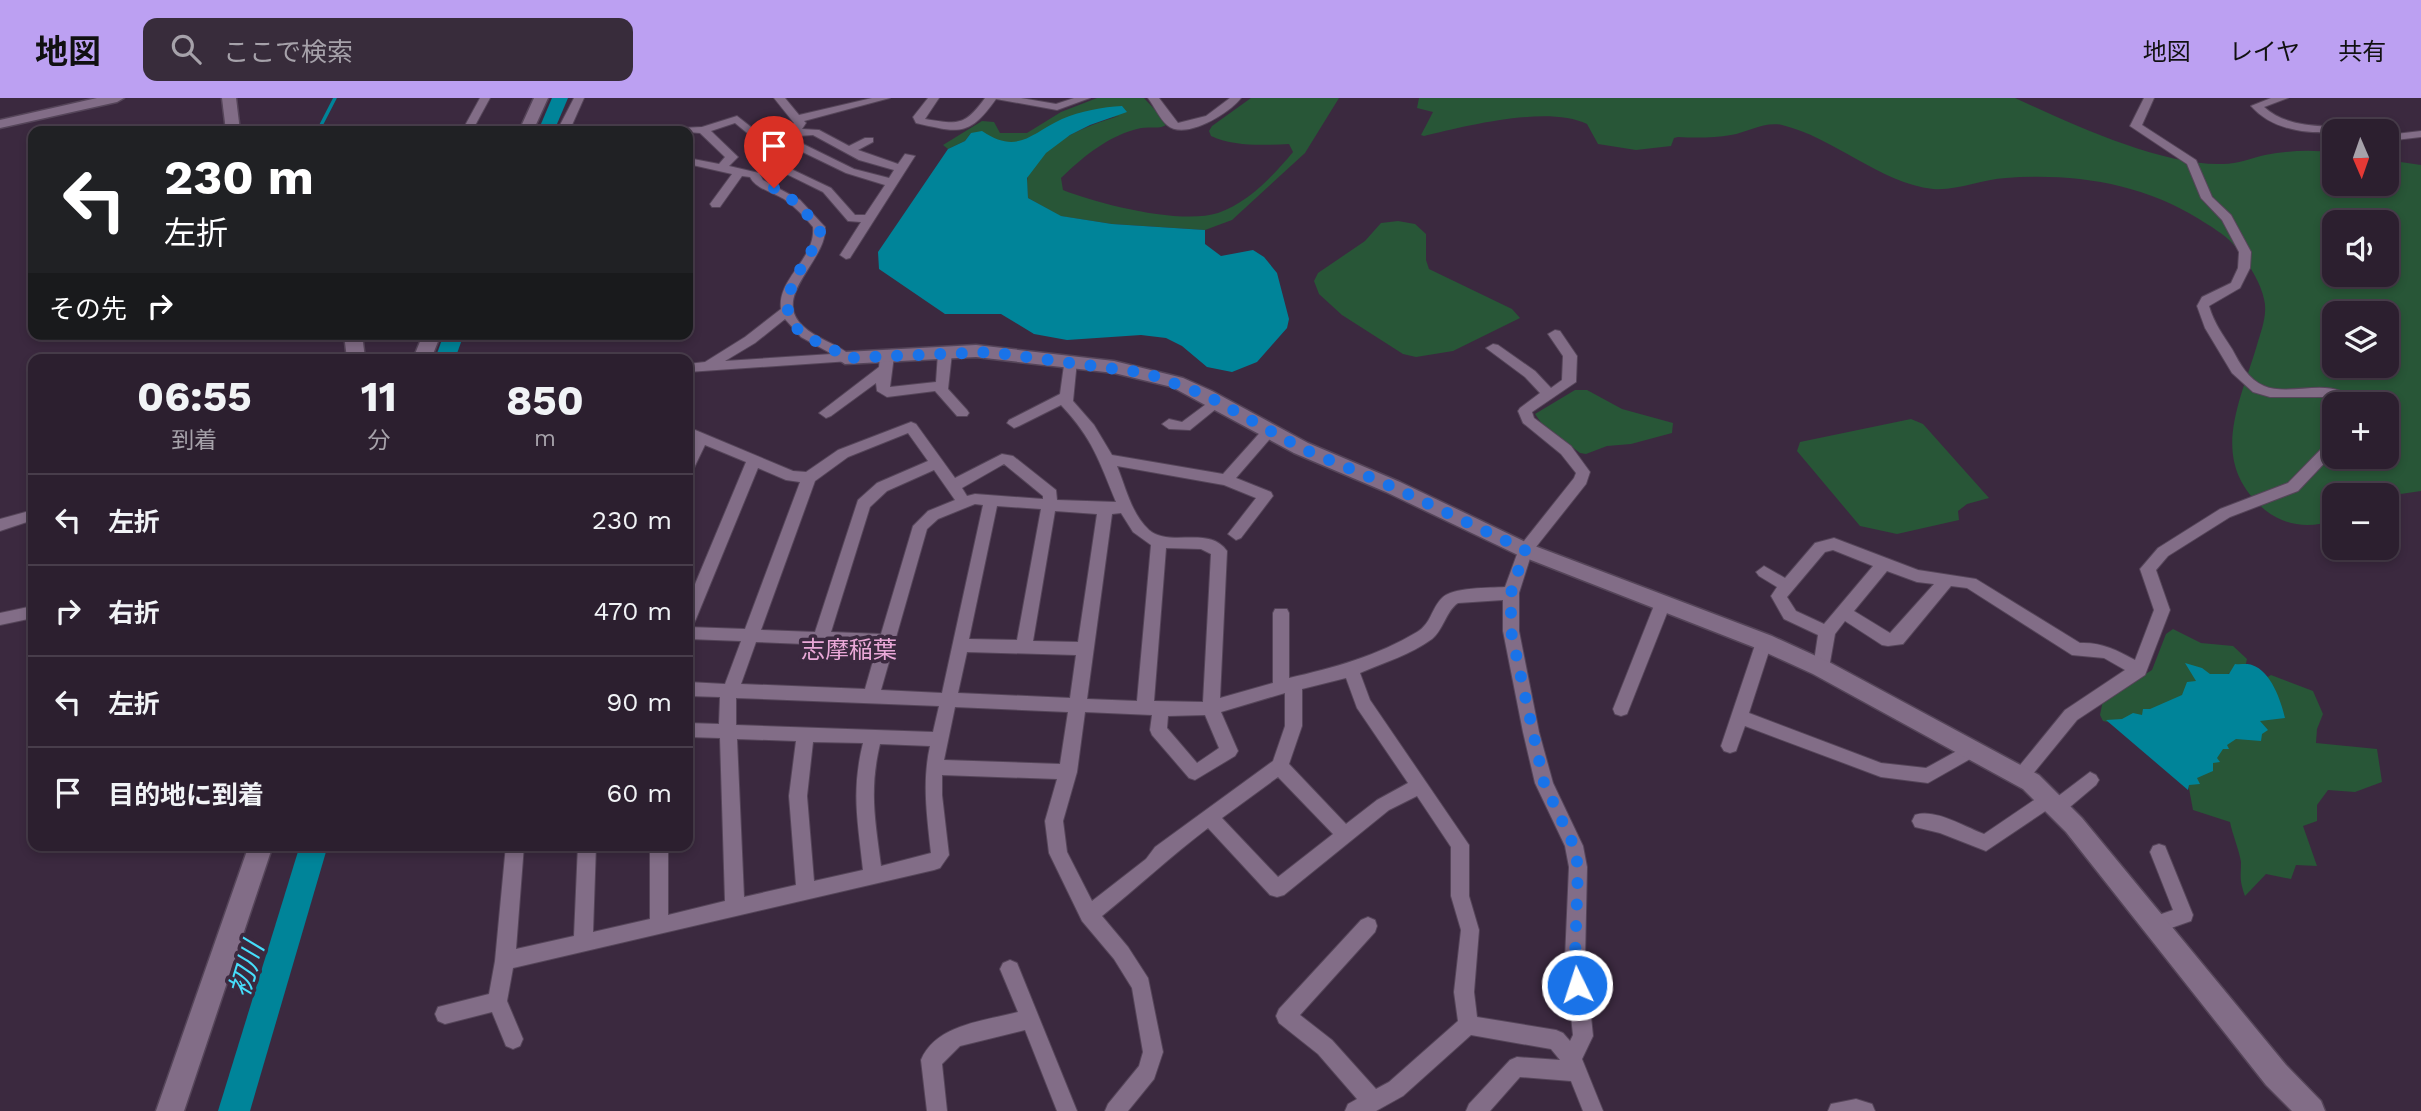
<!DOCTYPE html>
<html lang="ja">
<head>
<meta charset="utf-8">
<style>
	body { margin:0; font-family:"Work Sans","Noto Sans JP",sans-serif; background:#382c3b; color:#f1f3f6; height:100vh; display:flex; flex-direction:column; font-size:26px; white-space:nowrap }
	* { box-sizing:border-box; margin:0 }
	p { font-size:23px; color:#a6a2aa }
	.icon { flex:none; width:38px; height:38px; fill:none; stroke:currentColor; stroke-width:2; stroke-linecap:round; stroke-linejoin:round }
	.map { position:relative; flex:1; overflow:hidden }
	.details { position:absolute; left:28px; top:256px; width:665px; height:497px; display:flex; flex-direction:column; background:#2c1f2f; border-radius:14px; box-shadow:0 4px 10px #0003,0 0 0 2px #483d4b }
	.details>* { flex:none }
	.guide { position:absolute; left:28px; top:28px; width:665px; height:214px; border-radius:14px; box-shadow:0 4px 10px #0003,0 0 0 2px #483d4b; background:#202124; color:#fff; overflow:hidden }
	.needle { width:46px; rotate:178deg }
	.controls { position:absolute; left:2322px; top:21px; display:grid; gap:14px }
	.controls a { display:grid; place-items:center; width:77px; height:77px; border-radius:14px; background:#2c1f2f; box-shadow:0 4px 10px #0003,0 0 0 2px #483d4b; font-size:35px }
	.pin { position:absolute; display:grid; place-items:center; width:60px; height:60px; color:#fff; margin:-72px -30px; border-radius:50% 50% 50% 0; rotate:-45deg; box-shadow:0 0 7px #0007 }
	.pin .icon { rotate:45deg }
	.me { position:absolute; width:77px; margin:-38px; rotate:356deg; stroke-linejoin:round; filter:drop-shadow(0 0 5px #0008) }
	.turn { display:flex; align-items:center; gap:24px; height:147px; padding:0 21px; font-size:32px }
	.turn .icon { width:91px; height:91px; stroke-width:2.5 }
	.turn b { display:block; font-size:49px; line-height:60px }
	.then { display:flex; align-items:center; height:66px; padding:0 21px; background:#0003; gap:14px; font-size:26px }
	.eta { display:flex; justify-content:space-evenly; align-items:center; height:119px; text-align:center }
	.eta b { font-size:42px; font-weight:700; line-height:49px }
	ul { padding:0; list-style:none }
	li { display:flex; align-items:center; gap:21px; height:91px; padding:0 21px; border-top:2px solid #483d4b }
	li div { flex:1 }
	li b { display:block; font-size:26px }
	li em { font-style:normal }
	header { display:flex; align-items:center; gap:42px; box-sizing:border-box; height:98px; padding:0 35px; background:#bca0f2; color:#111 }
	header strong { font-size:33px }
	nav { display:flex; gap:38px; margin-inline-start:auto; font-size:24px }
	.search { width:490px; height:63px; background:#382c3b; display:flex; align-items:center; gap:18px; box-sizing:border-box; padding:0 24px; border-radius:14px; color:#a6a2aa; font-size:26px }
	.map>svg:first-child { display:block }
	.green { fill:#285637; fill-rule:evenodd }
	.water { fill:#008499 }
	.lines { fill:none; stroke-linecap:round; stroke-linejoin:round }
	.stream { stroke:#008499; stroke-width:3.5 }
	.river { fill:#008499; fill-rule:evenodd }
	.street-casing { stroke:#554559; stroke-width:2 }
	.secondary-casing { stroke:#554559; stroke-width:3 }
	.street { fill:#826d87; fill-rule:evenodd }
	.secondary { fill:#826d87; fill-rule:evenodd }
	.route { stroke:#1a73e8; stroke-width:12; stroke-dasharray:0 21.6 }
	.labels { text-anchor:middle; stroke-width:7; stroke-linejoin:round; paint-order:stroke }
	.quarter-label { font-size:24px; fill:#eaa8d8; stroke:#3b293f }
	.near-water-label { font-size:28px; font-style:italic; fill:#46defb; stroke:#3b293f }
</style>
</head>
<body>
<header>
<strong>地図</strong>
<div class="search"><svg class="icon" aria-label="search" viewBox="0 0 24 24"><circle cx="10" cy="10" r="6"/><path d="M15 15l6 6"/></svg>ここで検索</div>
<nav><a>地図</a><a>レイヤ</a><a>共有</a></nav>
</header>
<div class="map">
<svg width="2421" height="1013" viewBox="0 0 2421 1013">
	<rect width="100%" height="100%" fill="#3b293f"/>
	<!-- green -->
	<g class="green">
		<path d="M1097,0H1144L1168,26C1159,32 1151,28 1141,30C1109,37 1084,58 1061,80L1063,92C1098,106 1181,127 1218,115C1248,105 1273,78 1293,54L1289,46C1264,47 1235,49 1211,38L1209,33L1212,28L1251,0H1339L1305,55L1232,122L1205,132L1112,126L1060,118L1028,100C1028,94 1026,84 1028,78C1043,44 1086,28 1119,18L1043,32L1032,40L1015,45L998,43L971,35L965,43L948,51L943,47L982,23L994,24L1000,35H1027L1061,14Z"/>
		<path d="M1419,0H2015C2072,26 2161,68 2223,66C2238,66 2251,60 2265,57C2288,53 2311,51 2334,55V86H2387V62L2421,67V393L2387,398L2334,397V422C2310,431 2285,428 2265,412C2208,363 2239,308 2257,247C2261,233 2268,216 2264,201C2260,182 2245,160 2233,146C2224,136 2210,128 2199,121C2141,85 2073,75 2006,80C1982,81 1957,93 1933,91C1880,85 1833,39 1782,27C1765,23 1748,34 1731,37C1714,40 1695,40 1678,39L1674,40L1671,48L1636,52L1598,46L1587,26C1547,7 1466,28 1424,38L1421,37L1433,14L1417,10ZM2334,124H2387V177H2334ZM2334,215H2387V268H2334ZM2334,306H2387V359H2334Z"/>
		<polygon points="1398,123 1415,126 1426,136 1426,162 1429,171 1512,211 1520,220 1453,253 1416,259 1403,256 1342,217 1319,196 1314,183 1318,175 1365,143 1381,125"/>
		<polygon points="1575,292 1587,292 1622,311 1673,325 1672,335 1631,346 1607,348 1586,356 1580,355 1542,326 1535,316"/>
		<polygon points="1911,321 1923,326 1989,400 1967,406 1958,413 1959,422 1897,436 1860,428 1797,353 1800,344"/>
		<polygon points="2173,531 2201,545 2233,548 2247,561 2245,570 2199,586 2167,610 2116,626 2103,623 2100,617 2103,602 2152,572 2166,536"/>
		<path d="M2271,577L2313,593L2323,616L2317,631L2316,645L2377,651L2382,684L2355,694L2328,692L2317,707V723L2303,728L2317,768L2296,767L2291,781L2266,776L2245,798C2239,781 2241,780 2241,764C2240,755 2232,735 2230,724L2193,712L2187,680L2261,583Z"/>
	</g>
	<!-- water -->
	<g class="water">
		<path d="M1122,8L1127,14L1090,27L1070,37L1046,55L1027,80L1028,100L1061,118L1112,126L1205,132V146L1221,158L1253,152L1264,159L1277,175L1289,221L1287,230L1257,264L1232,274L1207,269L1182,248L1166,240L1141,237L1067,242L1034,236L1001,216H945L879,171L878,154L948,51L965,43L971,35L982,33C1018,57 1030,36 1062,21C1080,13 1103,9 1122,8Z"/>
		<path d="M2185,565L2202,570L2210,576H2229L2235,566C2240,567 2247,565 2252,567C2271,573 2281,603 2285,620L2260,623L2268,632L2262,636L2261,643L2236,641L2227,647L2229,651H2223L2217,660L2220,664L2213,665V673L2197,680L2200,686L2189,687L2188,692L2106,622L2122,621L2133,615L2142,617L2143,611H2150L2182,597L2187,584L2196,583Z"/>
	</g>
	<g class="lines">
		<!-- stream -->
		<polyline class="stream" points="318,33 335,0"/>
		<!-- river -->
		<g class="river">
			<polygon points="552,0 568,0 554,33 538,33"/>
			<polygon points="444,236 464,236 455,261 435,261"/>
			<polygon points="300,747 328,747 250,1013 218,1013"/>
		</g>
		<!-- street casing -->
		<g class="street-casing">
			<g id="street">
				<polygon points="480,0 490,0 472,33 462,33"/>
				<polygon points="574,0 584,0 572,27 573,33 562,33 560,27"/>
				<path d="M774,0H785L799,17L872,0H890L804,23L806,25L802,31L819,32L849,48L865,40H873V44L858,52L898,66L905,56L915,58L850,160L846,161L840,157L861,124L848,123L823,94L762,64L772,62L831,90L855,117H865L885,87L846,75L784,45L782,43L794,25ZM813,37L859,62L894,72L889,80L854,71L795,42L798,38Z"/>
				<path d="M928,0H939L925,21C958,26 964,29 985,0H1021L1056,6L1074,0H1090L1057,12L996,1C969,39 959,35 916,25L913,19Z"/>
				<path d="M1148,0H1159L1178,25L1206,18L1230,0H1241C1230,15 1185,43 1167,27C1160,21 1154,8 1148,0Z"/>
				<path d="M2144,0H2154L2142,27L2196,62L2212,99L2231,117L2251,154L2250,170L2240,190L2209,208C2214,225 2223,237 2232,251C2240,266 2248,281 2264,288C2292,300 2335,275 2357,306H2340L2323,299H2270L2253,294L2232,275L2205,230L2197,208L2202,199L2231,185L2238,170L2239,154L2222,122L2201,100L2187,66L2130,28Z"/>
				<path d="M2271,0H2288L2264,9C2291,33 2330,27 2364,30L2370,33C2331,35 2280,41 2251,8Z"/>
				<path d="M737,18L783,54L773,56L735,25L711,33L738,59L729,68L759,75L763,82L800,102L825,129C828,162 770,198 803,228C816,241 836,245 850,257V263L688,274V266L705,264L745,239L781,211C777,180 816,161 813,129C805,119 795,109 784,101C773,94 756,91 750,79L742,78L720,109H712L710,106L732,76L688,66V60L719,66L725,59L700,35L675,33L681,30L702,29ZM785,221L801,239L832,256L725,263L755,245Z"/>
				<polygon points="2421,33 2421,39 2387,43 2387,37"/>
				<path d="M1555,232L1560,233L1577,258L1576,284L1532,314L1534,320L1571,348L1590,374L1586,386L1532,454L1519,495V533L1539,634L1553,685L1583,748L1587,769L1585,861L1593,938L1582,961L1603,1013H1583L1571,983L1520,979L1490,1013H1466L1469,1006L1510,962L1517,959L1560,962L1551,951L1471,937L1403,998L1376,1013H1345L1348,1006L1357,1001L1318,956L1279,925L1276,918L1279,911L1361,822L1368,819L1375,822L1377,828L1375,834L1300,917L1332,942L1376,991L1389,984L1458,923L1454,894L1461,832L1451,798V749L1417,698L1389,712L1284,797L1277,799L1270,797L1208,730C1171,758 1138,789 1102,818L1128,849L1148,880L1163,954L1154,981L1128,1013H1105L1108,1006L1139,968L1143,954L1132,890L1114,861L1082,823L1049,755L1045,723L1057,681L942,677V697L949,757L940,770L934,772L513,870L507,903L523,941L520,948L513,951L506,948L492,914L445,926L438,923L435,916L438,909L489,896L495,863L506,747H524L516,851L574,838L578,747H596L593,834L650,821V747H668V817L725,803L720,640L688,639V625L719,626L720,599L688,598V584L725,586L741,543L688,541V529L745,531L800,384L786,382L758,370L696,521L694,525L688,527V503L746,364L705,347L693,372L688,373V353L693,342L688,339V329L793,373L806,374L838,352L911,324L916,326L955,380L1002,356L1013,358L1056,392L1057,402L1116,404C1099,363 1093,341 1061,307L1019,328L1014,330L1007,325L1009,322L1060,296L1065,260H1075L1077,263L1073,303L1094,327L1112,357L1223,376L1265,329H1275L1277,332L1275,335L1236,380L1271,394L1273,398L1241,440L1236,442L1228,436L1256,400L1224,387L1117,368C1126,390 1131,415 1149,432C1170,450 1209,427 1227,453L1220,600L1273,585V515L1275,511H1287L1289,515V580C1333,570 1377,558 1417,534C1431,526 1431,511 1442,500C1452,489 1490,490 1505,489L1520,448L1574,380L1576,375L1561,356L1523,325L1518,313L1520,310L1540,295L1525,279L1486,250L1493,246L1498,247L1535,273L1551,290L1562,282L1563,258L1548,236ZM908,335L928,363L877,385L858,402L815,534L761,532L815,383L848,359ZM1004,366L1043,398V401L975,396L967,398L962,390ZM934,372L955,402L928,413L913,428L881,536L831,534L870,409L887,393ZM975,406L983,407L942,595L881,592L927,431L938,421ZM997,408L1041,411L1017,542L969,541ZM1055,413L1097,416L1078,544L1033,543ZM1121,415L1133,434L1151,447L1137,603L1087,601L1112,416ZM1166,450L1201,451L1211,456L1203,604L1154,603ZM1503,502V533L1523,634L1535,685L1565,748L1569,769L1565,861L1573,937L1570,943L1563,935L1556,932L1477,919L1474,894L1479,832L1469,798V747L1370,602L1360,575C1383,565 1412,556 1432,541C1444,531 1446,513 1458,505ZM756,544L877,549L865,591L741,586ZM967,554L1076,557L1070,600L958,595ZM1346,580L1357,610L1408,685L1377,702L1346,726L1289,666L1302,628V591ZM1285,595V628L1273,663L1155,749L1146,761L1092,803L1067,754L1063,723L1077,674L1085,614L1152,617L1150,632L1152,637L1189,680L1195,682L1235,658L1238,653L1221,614ZM736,600L939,608L933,634L736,627ZM955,609L1068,614L1060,666L944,662ZM1205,617L1219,650L1197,665L1167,630L1168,618ZM737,641L796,643L789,698L796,787L744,799ZM813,644L863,645C851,694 858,724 863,772L814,783L807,698ZM880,646L930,648C922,684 927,718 931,755L881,768C875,722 869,692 880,646ZM1278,679L1333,736L1278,779L1222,720Z"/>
				<polygon points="945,251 952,255 948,291 967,312 969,315 967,318 957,318 935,293 887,299 877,293 876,285 831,318 826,320 819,315 879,269 880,258 887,254 894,258 890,289 936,284 938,255"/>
				<polygon points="1217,298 1224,303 1222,306 1190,332 1169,331 1162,326 1169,321 1182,324"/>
				<path d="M2334,342V355L2298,393L2230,419L2168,458L2156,472L2170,512L2145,577L2077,622L2028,682L2022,684L2016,682L2013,677L2016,672L2065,612L2125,572L2104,560L2072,557L1967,490L1951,488L1903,546L1888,548L1882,547L1845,523L1835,536L1829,570L1827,575H1815L1813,570L1818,537L1784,521L1771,498L1777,489L1759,478L1756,474L1764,468L1785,480L1815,445L1834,440L1918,472L1976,481L2080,545C2101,544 2117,552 2135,562L2154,512L2140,471L2158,450L2220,411L2288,385L2329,343ZM1833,452L1873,468L1824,526L1796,513L1787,499L1825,454ZM1887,473L1917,484L1934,486L1890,535L1854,513Z"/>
				<polygon points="33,412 33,422 0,433 0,421"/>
				<polygon points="1663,499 1669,501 1671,505 1629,611 1627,616 1621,618 1615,616 1613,611 1655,505 1657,501"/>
				<polygon points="33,508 33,520 0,527 0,515"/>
				<polygon points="1764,538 1770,539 1772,544 1749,615 1881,665 1926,670 1973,644 1979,646 1982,651 1979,656 1928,685 1881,679 1745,628 1736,653 1730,655 1724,653 1721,648 1756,544 1758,539"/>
				<path d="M2090,674L2096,677L2099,682L2096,687L2064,714L2058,717L2052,714L2050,710L1986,753L1940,735L1915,729L1912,723L1915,717C1935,710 1965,729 1984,736L2043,696L2049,693L2057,699Z"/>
				<polygon points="2159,746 2165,748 2193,817 2191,823 2154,836 2147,833 2145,827 2147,821 2173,812 2150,754 2153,748"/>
				<path d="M1010,862L1017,865L1077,1013H1057L1025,932L960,948L942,966L947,1013H927L921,962C936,926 985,923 1018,914L1000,871L1003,865Z"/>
				<polygon points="1856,1001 1872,1006 1875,1013 1828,1013 1831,1006"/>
			</g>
		</g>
		<!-- secondary casing -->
		<g class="secondary-casing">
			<g id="secondary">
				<polygon points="97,0 124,0 117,4 0,30 0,22"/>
				<polygon points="222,0 236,0 240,33 226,33"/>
				<polygon points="534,0 548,0 533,33 519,33"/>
				<polygon points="344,236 362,236 365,261 347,261"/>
				<polygon points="423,236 441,236 431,261 413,261"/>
				<polygon points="976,247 1114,263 1183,280 1212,293 1308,345 1400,384 1532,447 1772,538 1829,564 2039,677 2082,720 2286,967 2321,1003 2325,1013 2292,1013 2266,987 2066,734 2023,691 1813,576 1756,550 1518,457 1386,394 1294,355 1172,289 1114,275 976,259 845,266 836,260 845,254"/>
				<polygon points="249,747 273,747 184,1013 156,1013"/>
			</g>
		</g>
		<!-- street -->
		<use href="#street" class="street"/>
		<!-- secondary -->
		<use href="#secondary" class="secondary"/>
	</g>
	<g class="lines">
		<!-- route -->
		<path class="route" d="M774,90L797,105L820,131V138C805,168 767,207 802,235C816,246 833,248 845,260L990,254L1146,275L1206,297L1301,350L1393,389L1525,452L1511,495V533L1544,685L1574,748L1578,769L1575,861L1577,887"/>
	</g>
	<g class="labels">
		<!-- quarter labels -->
		<g class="quarter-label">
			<text x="849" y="560">志摩稲葉</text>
		</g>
		<!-- near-water labels -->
		<g class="near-water-label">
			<text transform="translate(246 871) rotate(-73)" y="10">初川</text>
		</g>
	</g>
</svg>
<div class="controls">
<a><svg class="needle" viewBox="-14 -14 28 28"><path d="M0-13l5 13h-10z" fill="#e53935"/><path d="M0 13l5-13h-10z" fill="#a6a2aa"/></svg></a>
<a><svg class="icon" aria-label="sound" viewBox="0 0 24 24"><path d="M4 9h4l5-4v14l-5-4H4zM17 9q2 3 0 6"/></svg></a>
<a><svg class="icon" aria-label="layers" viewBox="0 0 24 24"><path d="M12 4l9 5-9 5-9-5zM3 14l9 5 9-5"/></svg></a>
<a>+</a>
<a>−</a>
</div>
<div class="pin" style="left:774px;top:90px;background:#d93025"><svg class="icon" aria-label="arrive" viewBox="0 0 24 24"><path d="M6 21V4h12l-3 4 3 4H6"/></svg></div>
<svg class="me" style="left:1577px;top:887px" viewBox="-20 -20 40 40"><circle r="17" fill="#1a73e8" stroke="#fff" stroke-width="3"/><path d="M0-11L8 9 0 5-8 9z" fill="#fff"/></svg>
<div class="guide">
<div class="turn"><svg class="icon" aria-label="left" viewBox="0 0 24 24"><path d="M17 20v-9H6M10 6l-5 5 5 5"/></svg><div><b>230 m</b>左折</div></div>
<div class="then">その先<svg class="icon" aria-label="right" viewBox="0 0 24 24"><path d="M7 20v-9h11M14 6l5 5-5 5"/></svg></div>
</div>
<section class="details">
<div class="eta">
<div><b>06:55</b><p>到着</p></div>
<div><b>11</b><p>分</p></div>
<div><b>850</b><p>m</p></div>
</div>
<ul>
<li><svg class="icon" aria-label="left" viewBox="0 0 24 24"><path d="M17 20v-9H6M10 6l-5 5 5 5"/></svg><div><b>左折</b></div><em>230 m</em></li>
<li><svg class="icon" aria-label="right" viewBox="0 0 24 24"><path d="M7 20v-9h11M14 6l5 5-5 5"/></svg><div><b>右折</b></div><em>470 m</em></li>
<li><svg class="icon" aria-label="left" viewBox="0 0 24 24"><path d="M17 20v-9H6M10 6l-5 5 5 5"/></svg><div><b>左折</b></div><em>90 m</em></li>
<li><svg class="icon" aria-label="arrive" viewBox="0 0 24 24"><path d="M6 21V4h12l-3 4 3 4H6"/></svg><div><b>目的地に到着</b></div><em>60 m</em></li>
</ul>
</section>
</div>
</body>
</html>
